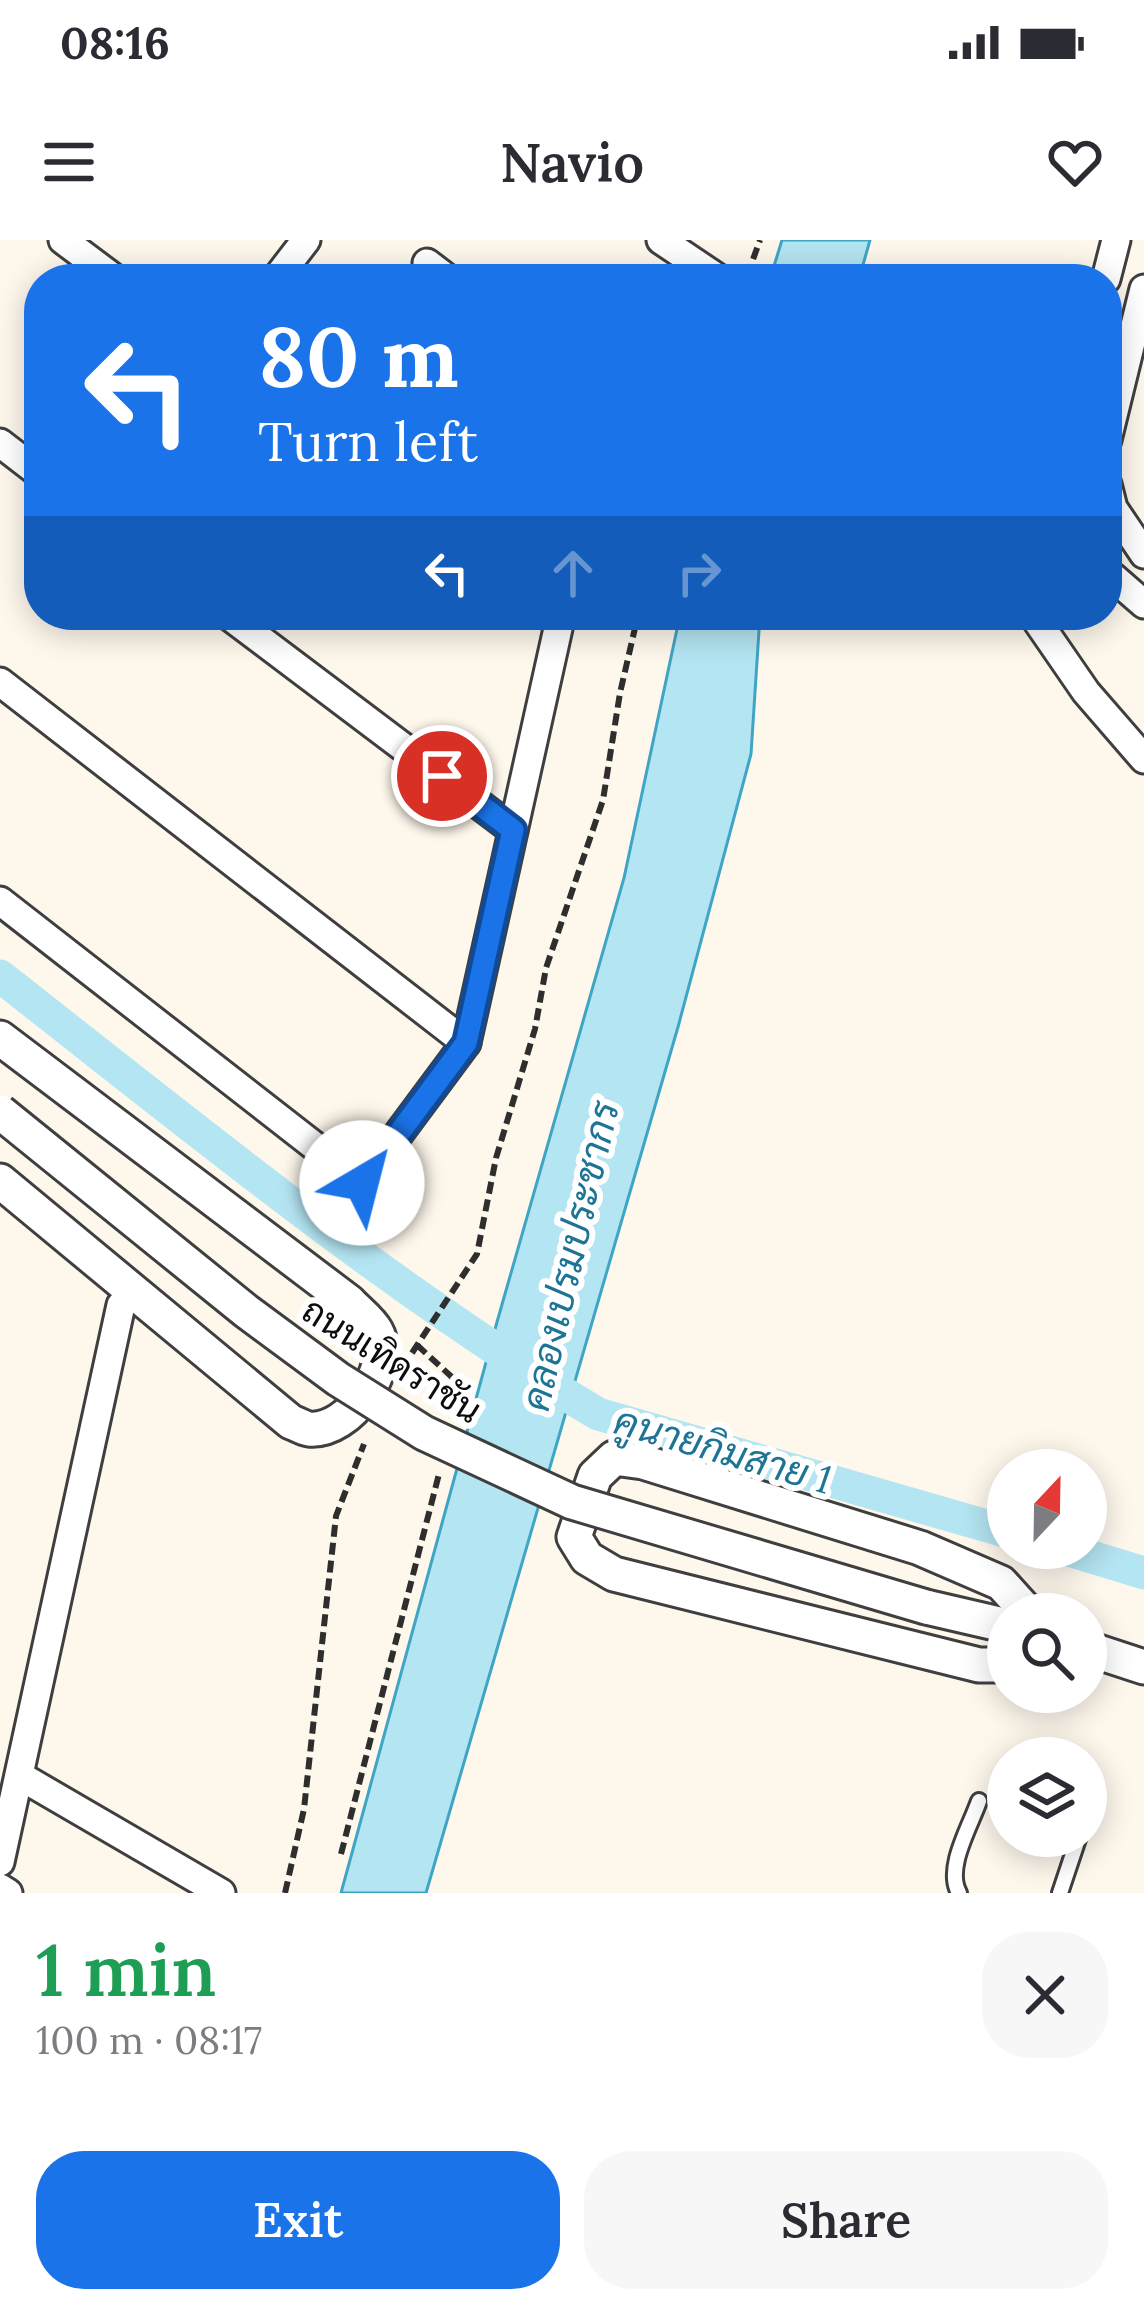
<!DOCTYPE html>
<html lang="en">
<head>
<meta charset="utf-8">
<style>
	body { margin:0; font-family:Lora,Sarabun,serif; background:#f7f7f7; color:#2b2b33; height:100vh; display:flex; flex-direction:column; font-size:45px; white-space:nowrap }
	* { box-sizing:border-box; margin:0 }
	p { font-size:39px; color:#7c7c81 }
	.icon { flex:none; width:66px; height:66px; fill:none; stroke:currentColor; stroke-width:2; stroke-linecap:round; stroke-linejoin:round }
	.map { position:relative; height:1653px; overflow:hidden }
	.drawer { display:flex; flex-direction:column; background:#fff; flex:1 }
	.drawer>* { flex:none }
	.banner { position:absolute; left:24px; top:24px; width:1098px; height:366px; border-radius:48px; box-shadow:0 6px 30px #0003; background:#1a73e8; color:#fff; overflow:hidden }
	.needle { width:78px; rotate:22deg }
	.controls { position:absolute; left:987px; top:1209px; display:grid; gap:24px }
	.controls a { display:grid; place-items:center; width:120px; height:120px; border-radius:50%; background:#fff; box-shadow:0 6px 30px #0003; font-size:60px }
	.pin { position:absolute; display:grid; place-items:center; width:102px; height:102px; color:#fff; margin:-51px; border:6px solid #fff; border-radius:50%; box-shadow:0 3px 12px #0007 }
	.me { position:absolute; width:132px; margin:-66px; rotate:37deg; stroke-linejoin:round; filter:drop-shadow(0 0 9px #0008) }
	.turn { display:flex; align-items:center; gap:42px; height:252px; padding:0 36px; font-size:54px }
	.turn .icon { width:156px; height:156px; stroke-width:2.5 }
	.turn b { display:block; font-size:84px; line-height:102px }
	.lanes { display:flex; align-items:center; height:114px; padding:0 36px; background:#0003; justify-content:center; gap:60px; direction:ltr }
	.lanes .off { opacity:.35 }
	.round { display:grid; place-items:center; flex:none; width:126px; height:126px; border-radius:48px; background:#f7f7f7 }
	.headline { display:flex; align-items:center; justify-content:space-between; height:204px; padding:0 36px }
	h1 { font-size:72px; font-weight:600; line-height:90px; color:#1e9e55 }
	.cta { display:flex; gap:24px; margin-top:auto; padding:24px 36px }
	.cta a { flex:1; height:138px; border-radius:48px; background:#1a73e8; color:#fff; font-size:48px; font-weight:600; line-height:138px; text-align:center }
	.cta a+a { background:#f7f7f7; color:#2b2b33 }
	.status { display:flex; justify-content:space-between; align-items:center; height:84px; padding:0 60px; background:#fff; direction:ltr }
	.status svg { height:33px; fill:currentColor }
	header { display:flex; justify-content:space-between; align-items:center; height:156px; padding:0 36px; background:#fff; font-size:54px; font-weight:600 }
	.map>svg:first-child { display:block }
	.water { fill:#b4e5f2; stroke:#3fa5c4; stroke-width:3 }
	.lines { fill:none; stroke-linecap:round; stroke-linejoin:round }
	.canal { stroke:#b4e5f2; stroke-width:33 }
	.service-casing { stroke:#3f3f3f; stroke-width:20 }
	.minor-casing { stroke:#3f3f3f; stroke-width:33 }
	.tertiary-casing { stroke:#3f3f3f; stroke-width:39 }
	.path { stroke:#2e2e2e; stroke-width:6; stroke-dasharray:12 6; stroke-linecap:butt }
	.service { stroke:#fff; stroke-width:14 }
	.minor { stroke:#fff; stroke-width:27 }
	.tertiary { stroke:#fff; stroke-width:33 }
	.tertiary-bridge-casing { stroke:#3f3f3f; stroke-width:39; stroke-linecap:butt }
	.tertiary-bridge { stroke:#fff; stroke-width:33 }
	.route-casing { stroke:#114b97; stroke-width:30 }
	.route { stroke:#1a73e8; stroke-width:21 }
	.labels { text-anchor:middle; stroke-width:12; stroke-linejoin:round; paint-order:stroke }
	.street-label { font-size:36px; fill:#0c0c0c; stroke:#fff }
	.water-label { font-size:39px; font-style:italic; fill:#1d7495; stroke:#fff }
</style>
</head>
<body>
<div class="status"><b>08:16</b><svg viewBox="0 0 49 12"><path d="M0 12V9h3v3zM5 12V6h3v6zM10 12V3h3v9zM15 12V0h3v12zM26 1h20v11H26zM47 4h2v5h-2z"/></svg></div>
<header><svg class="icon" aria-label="menu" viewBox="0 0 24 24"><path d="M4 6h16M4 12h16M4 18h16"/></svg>Navio<svg class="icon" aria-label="heart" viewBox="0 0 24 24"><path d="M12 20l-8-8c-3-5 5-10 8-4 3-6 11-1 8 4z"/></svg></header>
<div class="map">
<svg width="1144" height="1653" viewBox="0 0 1144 1653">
	<rect width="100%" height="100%" fill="#fef7ec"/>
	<!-- water -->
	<g class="water">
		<polygon points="782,0 870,0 859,39 770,39"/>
		<polygon points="680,375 760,375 751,514 678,787 426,1653 341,1653 497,1082 624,638"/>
	</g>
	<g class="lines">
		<!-- canal -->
		<g class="canal">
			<path d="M0,736C194,888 386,1046 598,1174L1008,1292"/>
			<polyline points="1062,1308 1144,1333"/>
		</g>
		<!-- service casing -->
		<g class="service-casing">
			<g id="service">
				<path d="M959,1653C945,1628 970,1587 979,1561"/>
				<polyline points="1060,1653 1079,1596"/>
			</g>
		</g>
		<!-- minor casing -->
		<g class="minor-casing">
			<g id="minor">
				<polyline points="63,0 115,39"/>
				<polyline points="661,0 719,39"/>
				<polyline points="427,23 448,39"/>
				<polyline points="276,39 306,0"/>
				<polyline points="1106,39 1116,0"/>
				<polyline points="1107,200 1144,49"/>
				<polyline points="0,203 39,233"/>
				<polyline points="1107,244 1113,268 1144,314"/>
				<polyline points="1107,332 1144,364"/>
				<polyline points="228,375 513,590"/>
				<polyline points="1033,375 1086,452 1144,519"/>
				<polyline points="0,442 466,803"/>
				<polyline points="0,661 362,943 466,803 561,375"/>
				<polyline points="20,1536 221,1653"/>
				<polyline points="0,1622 121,1065"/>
				<polyline points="0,1648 8,1653"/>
			</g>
		</g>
		<!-- tertiary casing -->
		<g class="tertiary-casing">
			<g id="tertiary">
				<path d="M0,798L349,1062C357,1071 370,1080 376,1091C396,1127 349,1193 309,1189C303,1188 297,1184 291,1182L0,941"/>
				<polyline points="926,1367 1008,1386"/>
				<polyline points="1086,1408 1144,1427"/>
				<polyline points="1008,1425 979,1425 614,1334 587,1318 574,1297 595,1236 614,1218 643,1222 920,1308 1001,1343 1029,1374"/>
			</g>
		</g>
		<!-- path -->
		<g class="path">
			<polyline points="747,36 760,0"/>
			<polyline points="417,1105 454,1139 456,1175"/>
			<polyline points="412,1113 477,1014 496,918 535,789 546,728 603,560 620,453 638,375"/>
			<polyline points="341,1614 439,1234"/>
			<polyline points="285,1653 304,1569 336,1276 364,1204"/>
		</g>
		<!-- service -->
		<use href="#service" class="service"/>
		<!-- minor -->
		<use href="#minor" class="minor"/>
		<!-- tertiary -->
		<use href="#tertiary" class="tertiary"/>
		<!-- tertiary-bridge casing -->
		<g class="tertiary-bridge-casing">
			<polyline id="tertiary-bridge" points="0,872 246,1071 338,1139 424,1193 572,1262 926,1367"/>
		</g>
		<!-- tertiary-bridge -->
		<use href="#tertiary-bridge" class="tertiary-bridge"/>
	</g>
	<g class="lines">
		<!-- route casing -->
		<g class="route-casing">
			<polyline id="route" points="362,943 466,803 513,590 442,536"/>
		</g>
		<!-- route -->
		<use href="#route" class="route"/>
	</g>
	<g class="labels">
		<!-- street labels -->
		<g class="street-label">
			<text transform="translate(392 1120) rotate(32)" y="13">ถนนเทิดราชัน</text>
		</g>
		<!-- water labels -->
		<g class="water-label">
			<text transform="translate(570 1016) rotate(-77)" y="14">คลองเปรมประชากร</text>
			<text transform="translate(723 1210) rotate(16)" y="14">คูนายกิมสาย 1</text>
		</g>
	</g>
</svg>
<div class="controls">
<a><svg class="needle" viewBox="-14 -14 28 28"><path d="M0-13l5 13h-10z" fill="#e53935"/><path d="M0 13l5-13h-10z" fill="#7c7c81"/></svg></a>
<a><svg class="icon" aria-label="search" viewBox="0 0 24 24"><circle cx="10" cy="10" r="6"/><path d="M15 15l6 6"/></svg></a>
<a><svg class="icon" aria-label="layers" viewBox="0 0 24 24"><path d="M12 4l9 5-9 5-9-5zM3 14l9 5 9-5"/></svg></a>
</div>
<div class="pin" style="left:442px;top:536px;background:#d93025"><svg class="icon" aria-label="arrive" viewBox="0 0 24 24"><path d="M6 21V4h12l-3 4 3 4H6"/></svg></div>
<svg class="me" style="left:362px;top:943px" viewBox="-20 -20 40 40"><circle r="19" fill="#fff"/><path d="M0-13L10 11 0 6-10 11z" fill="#1a73e8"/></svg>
<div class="banner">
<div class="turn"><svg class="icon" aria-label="left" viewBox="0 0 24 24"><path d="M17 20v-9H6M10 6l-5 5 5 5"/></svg><div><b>80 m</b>Turn left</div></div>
<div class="lanes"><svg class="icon" aria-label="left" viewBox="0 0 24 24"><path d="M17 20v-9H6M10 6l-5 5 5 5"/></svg><svg class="icon off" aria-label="ahead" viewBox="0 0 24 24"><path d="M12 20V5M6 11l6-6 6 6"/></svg><svg class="icon off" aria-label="right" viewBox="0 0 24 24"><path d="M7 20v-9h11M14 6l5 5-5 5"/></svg></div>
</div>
</div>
<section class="drawer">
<div class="headline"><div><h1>1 min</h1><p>100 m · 08:17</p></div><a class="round"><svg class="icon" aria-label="close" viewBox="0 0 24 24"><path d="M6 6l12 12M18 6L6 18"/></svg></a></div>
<div class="cta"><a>Exit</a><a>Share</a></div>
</section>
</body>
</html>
